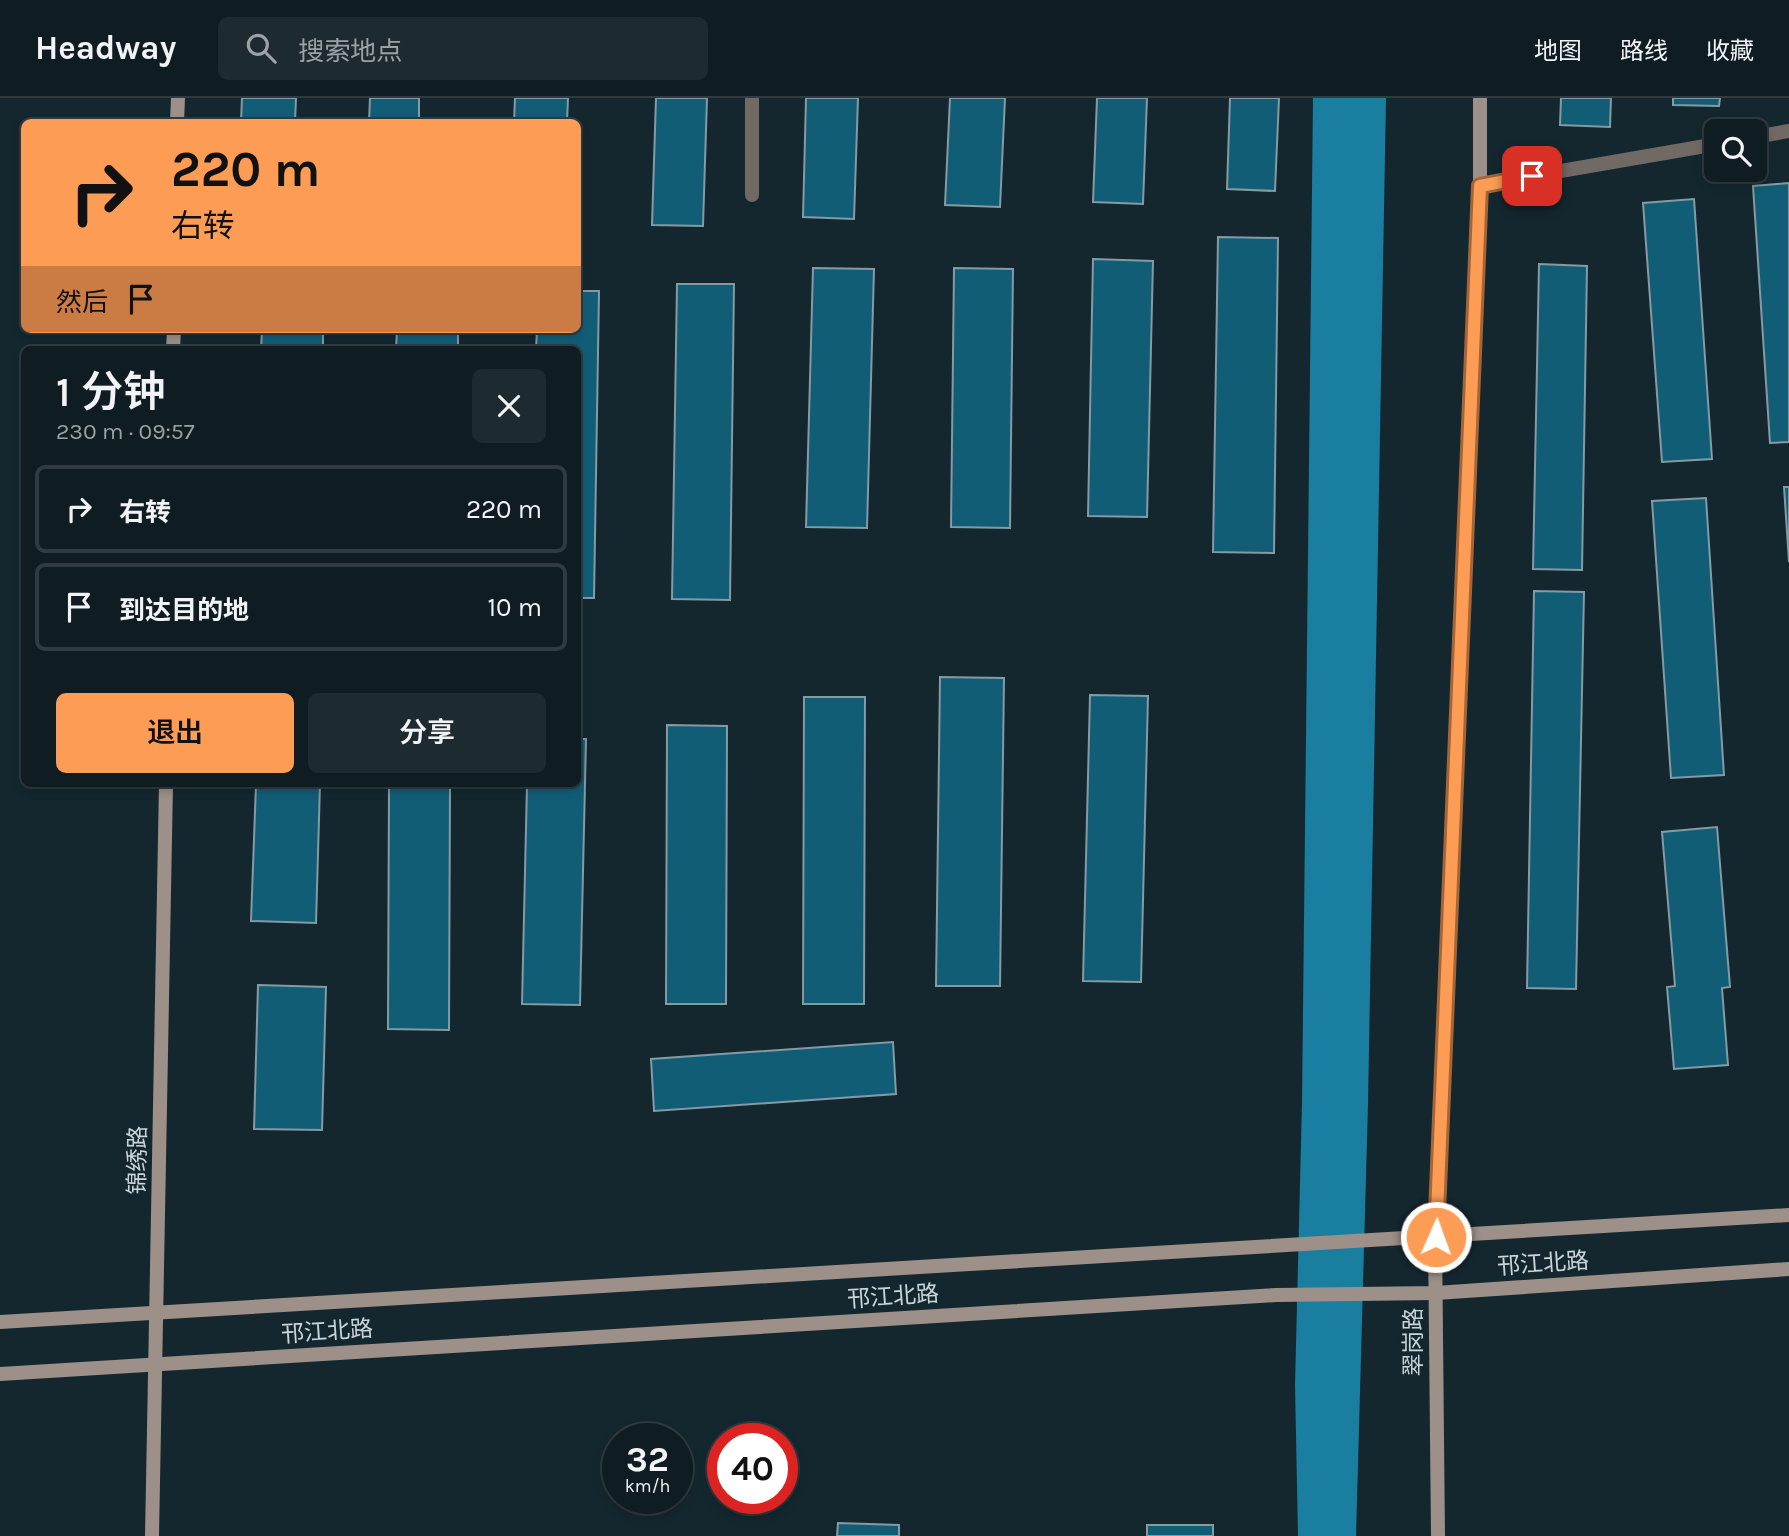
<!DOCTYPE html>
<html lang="zh">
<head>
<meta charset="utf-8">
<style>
	body { margin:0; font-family:Karla,"Noto Sans SC",sans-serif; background:#1d2a30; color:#f1f3f6; height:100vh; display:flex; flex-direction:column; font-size:26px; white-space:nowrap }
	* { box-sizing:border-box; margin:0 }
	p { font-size:23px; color:#9ba2a6 }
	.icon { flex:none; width:38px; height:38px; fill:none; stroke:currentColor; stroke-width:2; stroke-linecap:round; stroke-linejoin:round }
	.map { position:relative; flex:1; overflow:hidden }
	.sheet { position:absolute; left:21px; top:248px; width:560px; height:441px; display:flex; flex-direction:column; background:#0f1d23; border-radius:10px; box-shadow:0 4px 10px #0003,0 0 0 2px #2f3b41 }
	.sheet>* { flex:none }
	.top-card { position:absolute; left:21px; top:21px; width:560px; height:214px; border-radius:10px; box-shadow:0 4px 10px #0003,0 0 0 2px #2f3b41; background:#fd9c55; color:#111; overflow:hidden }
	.controls { position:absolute; left:1704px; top:21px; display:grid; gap:14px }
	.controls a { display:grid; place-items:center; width:63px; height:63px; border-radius:10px; background:#0f1d23; box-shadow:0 4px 10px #0003,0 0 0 2px #2f3b41; font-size:35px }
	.speed { position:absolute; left:602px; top:1325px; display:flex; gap:14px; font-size:35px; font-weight:700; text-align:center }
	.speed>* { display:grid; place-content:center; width:91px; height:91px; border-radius:50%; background:#0f1d23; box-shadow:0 4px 10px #0003,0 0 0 2px #2f3b41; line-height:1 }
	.speed small { font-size:18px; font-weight:400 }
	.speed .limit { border:10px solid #d22; background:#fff; color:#111 }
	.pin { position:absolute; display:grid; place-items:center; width:60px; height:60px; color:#fff; margin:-30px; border-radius:14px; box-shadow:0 4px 10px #0006 }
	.me { position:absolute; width:77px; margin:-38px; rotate:2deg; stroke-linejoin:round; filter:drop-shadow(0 0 5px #0008) }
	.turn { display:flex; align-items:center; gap:24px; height:147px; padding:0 35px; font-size:32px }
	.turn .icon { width:91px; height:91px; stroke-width:2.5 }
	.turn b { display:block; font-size:49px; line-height:60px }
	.then { display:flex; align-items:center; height:66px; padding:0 35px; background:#0003; gap:14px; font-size:26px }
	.round { display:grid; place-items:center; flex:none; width:74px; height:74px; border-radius:10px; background:#1d2a30 }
	.overview { display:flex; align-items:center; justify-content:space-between; height:119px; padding:0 35px }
	h1 { font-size:42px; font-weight:600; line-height:52px }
	.button { display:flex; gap:14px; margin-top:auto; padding:14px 35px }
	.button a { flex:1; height:80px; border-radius:10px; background:#fd9c55; color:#111; font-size:28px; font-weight:600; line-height:80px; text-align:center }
	.button a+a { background:#1d2a30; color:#f1f3f6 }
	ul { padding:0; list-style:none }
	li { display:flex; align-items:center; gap:21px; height:88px; margin:0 14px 10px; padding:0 21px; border:4px solid #2f3b41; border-radius:10px }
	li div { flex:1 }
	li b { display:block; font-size:26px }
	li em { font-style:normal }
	header { display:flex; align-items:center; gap:42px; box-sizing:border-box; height:98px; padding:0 35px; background:#0f1d23; border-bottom:2px solid #2f3b41 }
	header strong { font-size:33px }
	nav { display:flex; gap:38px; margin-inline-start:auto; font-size:24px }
	.search { width:490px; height:63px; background:#1d2a30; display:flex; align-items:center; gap:18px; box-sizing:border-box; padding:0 24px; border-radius:10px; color:#9ba2a6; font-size:26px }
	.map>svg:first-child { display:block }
	.water { fill:#1a7ea0 }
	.building { fill:#115d76; stroke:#849aa4; stroke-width:2 }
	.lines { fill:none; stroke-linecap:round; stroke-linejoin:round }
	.lane { stroke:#716964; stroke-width:14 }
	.secondary { stroke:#9d9088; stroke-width:14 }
	.route-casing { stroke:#a46537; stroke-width:18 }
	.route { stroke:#fd9c55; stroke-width:12 }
	.labels { text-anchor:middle; stroke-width:6; stroke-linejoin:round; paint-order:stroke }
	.street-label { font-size:23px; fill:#c9d5da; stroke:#14272f }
</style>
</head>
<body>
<header>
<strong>Headway</strong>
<div class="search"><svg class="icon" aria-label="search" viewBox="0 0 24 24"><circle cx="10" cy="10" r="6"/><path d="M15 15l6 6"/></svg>搜索地点</div>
<nav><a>地图</a><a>路线</a><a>收藏</a></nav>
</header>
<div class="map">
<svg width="1789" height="1438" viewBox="0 0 1789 1438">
	<rect width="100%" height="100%" fill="#14272f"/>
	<!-- water -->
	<polygon class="water" points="1313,0 1386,0 1368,1006 1356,1438 1298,1438 1295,1287 1302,1004"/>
	<!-- building -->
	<g class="building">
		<polygon points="242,0 296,0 295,24 241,24"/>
		<polygon points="370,0 419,0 419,24 369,24"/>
		<polygon points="515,0 568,0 567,24 514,24"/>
		<polygon points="656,0 707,0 703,128 652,127"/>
		<polygon points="806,0 858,0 854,121 803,119"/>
		<polygon points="950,0 1005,0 1000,109 945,107"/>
		<polygon points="1097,0 1147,0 1143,106 1093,104"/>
		<polygon points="1230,0 1279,0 1275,93 1227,91"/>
		<polygon points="1561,0 1611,0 1610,29 1560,27"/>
		<polygon points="1673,0 1720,0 1719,8 1673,7"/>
		<polygon points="1789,85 1789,344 1770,345 1753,88"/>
		<polygon points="1694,101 1712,361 1662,364 1643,105"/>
		<polygon points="1218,139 1278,140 1274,455 1213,454"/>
		<polygon points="1093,161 1153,163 1147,419 1088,418"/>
		<polygon points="1539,166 1587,168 1582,472 1533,471"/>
		<polygon points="813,170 874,171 867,430 806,429"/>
		<polygon points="954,170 1013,171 1010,430 951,429"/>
		<polygon points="677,186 734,186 730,502 672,501"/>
		<polygon points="578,193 599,193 594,500 578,500 578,252 536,252 537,231 578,231"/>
		<polygon points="262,231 323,231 323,252 261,252"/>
		<polygon points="397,231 458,231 458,252 396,252"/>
		<polygon points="1784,389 1789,389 1789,464"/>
		<polygon points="1706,400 1724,677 1671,680 1652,403"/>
		<polygon points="1534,493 1584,494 1576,891 1527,890"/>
		<polygon points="940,579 1004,580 1000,888 936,888"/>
		<polygon points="1090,597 1148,598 1141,884 1083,883"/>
		<polygon points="804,599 865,599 864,906 803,906"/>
		<polygon points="667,627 727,628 726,906 666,906"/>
		<polygon points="578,641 586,641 580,907 522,906 527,686 578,686"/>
		<polygon points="256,686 320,686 316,825 251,823"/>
		<polygon points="389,686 450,686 449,932 388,931"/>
		<polygon points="1717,729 1730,889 1722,890 1728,967 1674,971 1667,889 1675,888 1662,734"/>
		<polygon points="258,887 326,889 322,1032 254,1031"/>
		<polygon points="893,944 896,996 654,1013 651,961"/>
		<polygon points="838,1425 899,1427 899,1438 837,1438"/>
		<rect x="1147" y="1427" width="66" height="11"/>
	</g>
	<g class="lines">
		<!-- lane -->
		<g class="lane">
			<polyline points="1755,39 1789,33"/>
			<polyline points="1480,87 1717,46"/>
			<polyline points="752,97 752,0"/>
		</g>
		<!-- secondary -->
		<g class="secondary">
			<polyline points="177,24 178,0"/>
			<polyline points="173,252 174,231"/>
			<polyline points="0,1224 1789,1117"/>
			<polyline points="0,1276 1276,1197 1436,1195 1789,1171"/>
			<polyline points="152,1438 166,686"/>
			<polyline points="1438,1438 1435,1139 1480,87 1480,0"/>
		</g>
	</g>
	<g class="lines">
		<!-- route casing -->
		<g class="route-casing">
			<polyline id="route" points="1436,1139 1480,88 1532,78"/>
		</g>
		<!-- route -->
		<use href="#route" class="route"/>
	</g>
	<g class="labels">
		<!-- street labels -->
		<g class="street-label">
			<text transform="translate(137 1062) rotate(-89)" y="8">锦绣路</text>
			<text transform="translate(1543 1165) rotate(-4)" y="8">邗江北路</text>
			<text transform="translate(893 1198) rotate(-4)" y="8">邗江北路</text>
			<text transform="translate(327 1233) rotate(-4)" y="8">邗江北路</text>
			<text transform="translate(1413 1244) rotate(-90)" y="8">翠岗路</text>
		</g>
	</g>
</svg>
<div class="controls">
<a><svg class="icon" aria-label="search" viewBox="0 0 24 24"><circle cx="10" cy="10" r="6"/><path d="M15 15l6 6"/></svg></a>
</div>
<div class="speed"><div>32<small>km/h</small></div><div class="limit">40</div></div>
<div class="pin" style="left:1532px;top:78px;background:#d93025"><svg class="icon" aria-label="arrive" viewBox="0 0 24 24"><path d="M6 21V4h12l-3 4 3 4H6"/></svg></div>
<svg class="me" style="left:1436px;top:1139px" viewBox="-20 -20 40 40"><circle r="17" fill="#fd9c55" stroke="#fff" stroke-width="3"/><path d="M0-11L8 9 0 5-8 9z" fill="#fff"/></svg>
<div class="top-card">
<div class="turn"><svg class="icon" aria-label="right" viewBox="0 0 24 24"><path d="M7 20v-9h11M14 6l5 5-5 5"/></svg><div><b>220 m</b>右转</div></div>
<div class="then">然后<svg class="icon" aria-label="arrive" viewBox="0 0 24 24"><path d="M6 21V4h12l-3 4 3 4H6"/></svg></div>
</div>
<section class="sheet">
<div class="overview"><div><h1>1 分钟</h1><p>230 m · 09:57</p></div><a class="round"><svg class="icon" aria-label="close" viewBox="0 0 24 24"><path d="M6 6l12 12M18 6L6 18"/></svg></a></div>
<ul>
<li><svg class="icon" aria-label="right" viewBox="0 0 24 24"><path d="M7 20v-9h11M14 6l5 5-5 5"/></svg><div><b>右转</b></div><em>220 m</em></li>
<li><svg class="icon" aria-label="arrive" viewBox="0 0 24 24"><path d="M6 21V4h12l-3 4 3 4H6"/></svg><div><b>到达目的地</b></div><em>10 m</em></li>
</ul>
<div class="button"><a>退出</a><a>分享</a></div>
</section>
</div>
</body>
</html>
